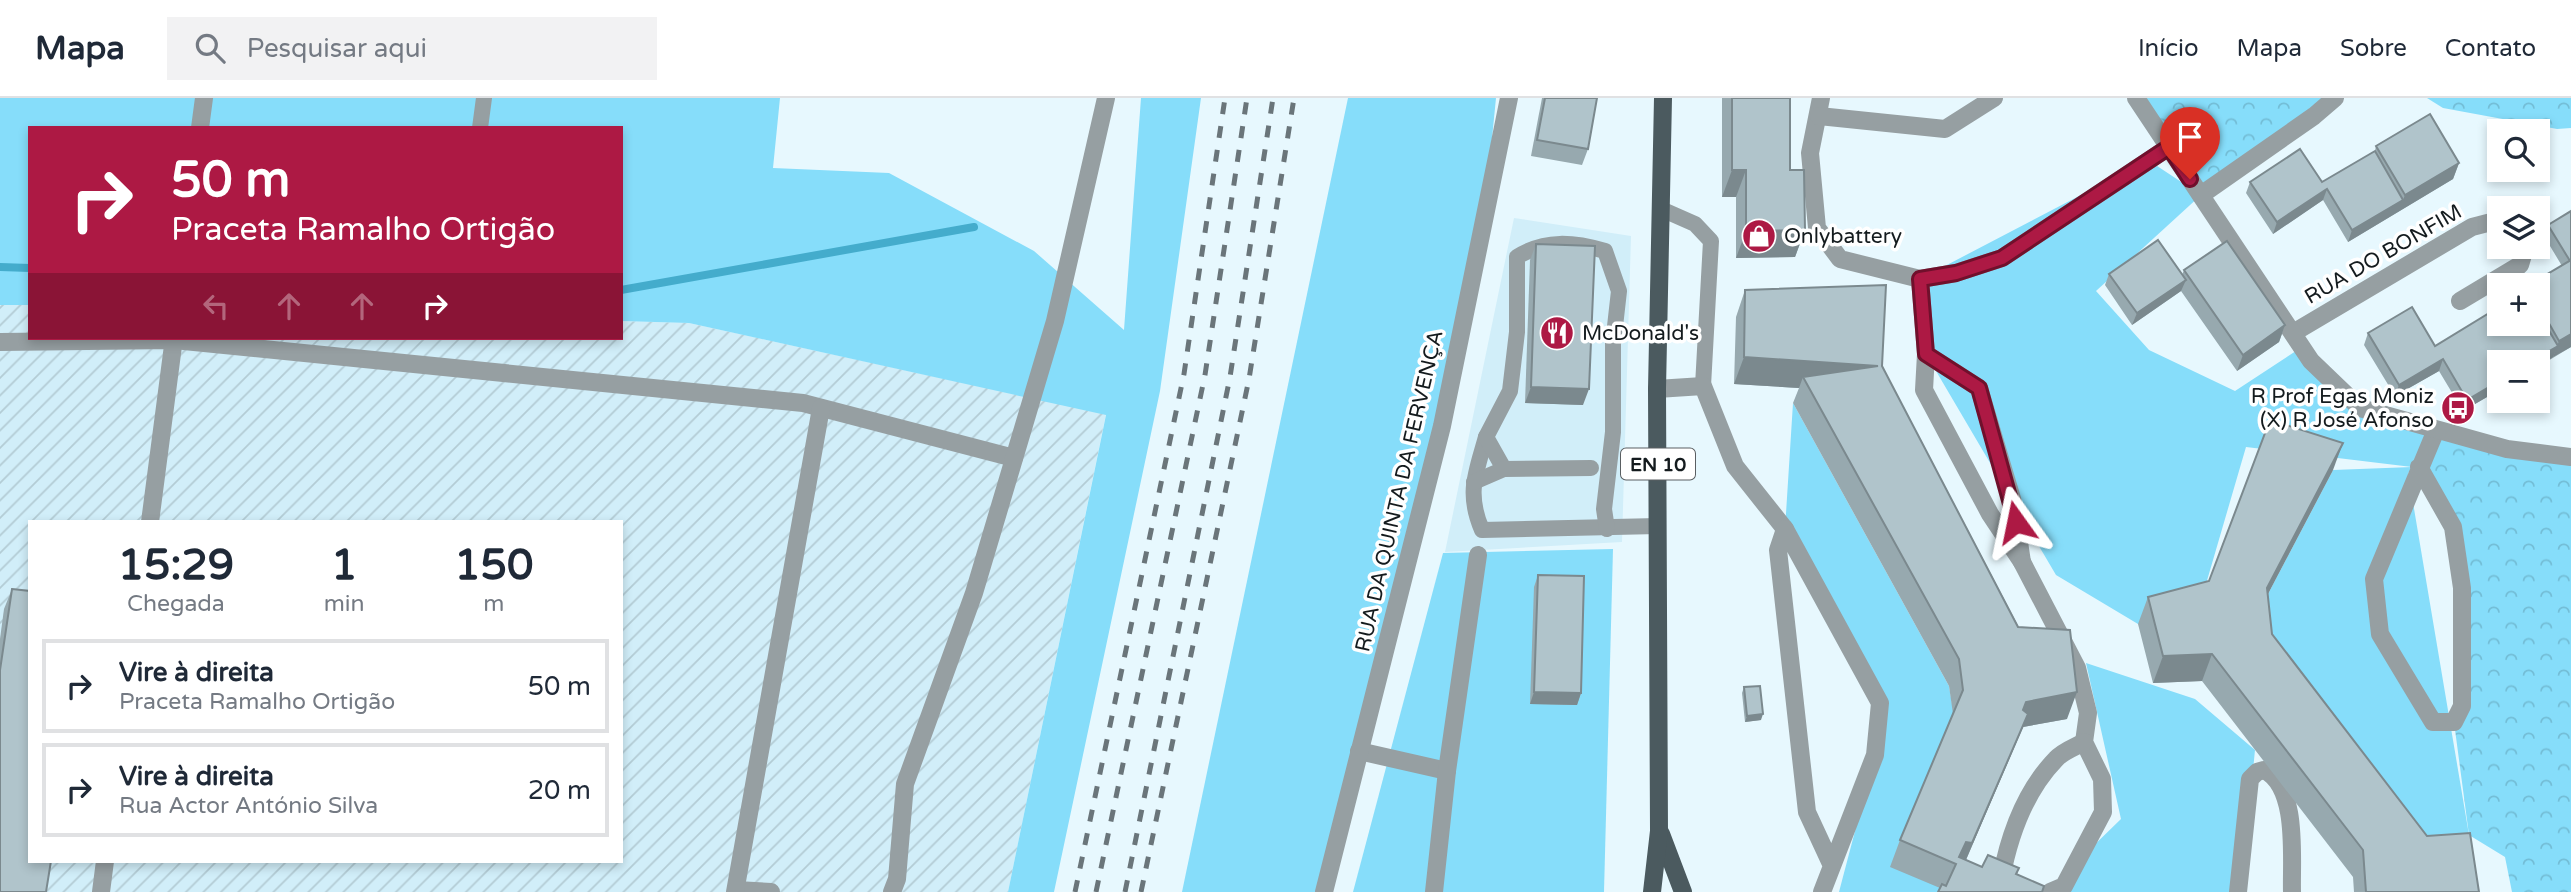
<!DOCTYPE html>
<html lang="pt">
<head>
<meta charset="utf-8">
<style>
	body { margin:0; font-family:"Varela Round",sans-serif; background:#f2f2f3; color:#1f2937; height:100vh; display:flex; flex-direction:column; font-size:26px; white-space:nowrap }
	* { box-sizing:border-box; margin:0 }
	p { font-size:23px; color:#747a83 }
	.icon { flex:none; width:38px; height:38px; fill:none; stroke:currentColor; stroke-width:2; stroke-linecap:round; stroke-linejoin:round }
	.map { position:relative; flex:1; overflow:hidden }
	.panel { position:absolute; left:28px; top:422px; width:595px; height:343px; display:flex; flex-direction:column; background:#fff; border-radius:0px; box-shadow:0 4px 10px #0003 }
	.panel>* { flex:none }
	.banner { position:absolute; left:28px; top:28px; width:595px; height:214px; border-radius:0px; box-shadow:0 4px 10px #0003; background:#ad1944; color:#fff; overflow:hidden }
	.buttons { position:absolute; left:2487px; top:21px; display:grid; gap:14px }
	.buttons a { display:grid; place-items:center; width:63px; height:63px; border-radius:0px; background:#fff; box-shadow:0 4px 10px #0003; font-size:35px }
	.pin { position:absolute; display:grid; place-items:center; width:60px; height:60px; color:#fff; margin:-72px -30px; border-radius:50% 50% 50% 0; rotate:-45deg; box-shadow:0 0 7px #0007 }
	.pin .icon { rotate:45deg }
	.me { position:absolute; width:77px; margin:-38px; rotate:348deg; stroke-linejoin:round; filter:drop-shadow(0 0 5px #0008) }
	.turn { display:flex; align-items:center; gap:24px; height:147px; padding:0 28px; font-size:32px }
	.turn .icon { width:91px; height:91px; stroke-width:2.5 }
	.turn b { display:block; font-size:49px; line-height:60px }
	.lanes { display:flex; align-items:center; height:66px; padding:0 28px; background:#0003; justify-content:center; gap:35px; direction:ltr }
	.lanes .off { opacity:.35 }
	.eta { display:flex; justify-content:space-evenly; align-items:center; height:119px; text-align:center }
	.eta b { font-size:42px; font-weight:700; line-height:49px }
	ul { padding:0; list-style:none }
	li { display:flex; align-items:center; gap:21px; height:94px; margin:0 14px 10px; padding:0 14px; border:4px solid #e0e1e3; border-radius:0px }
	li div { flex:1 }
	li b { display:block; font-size:26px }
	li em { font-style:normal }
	header { display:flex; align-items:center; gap:42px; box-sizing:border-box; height:98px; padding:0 35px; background:#fff; border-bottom:2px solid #e0e1e3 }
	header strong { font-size:33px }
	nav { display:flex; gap:38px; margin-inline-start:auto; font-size:24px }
	.search { width:490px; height:63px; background:#f2f2f3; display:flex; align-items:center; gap:18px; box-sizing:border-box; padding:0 24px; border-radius:0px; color:#747a83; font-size:26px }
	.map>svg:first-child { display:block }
	.built { fill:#d1eef9 }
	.industrial { fill:url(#industrial-furrows); fill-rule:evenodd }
	.grass { fill:#86ddfa }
	.forest { fill:url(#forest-crowns) }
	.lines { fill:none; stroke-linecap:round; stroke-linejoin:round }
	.stream { stroke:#44accc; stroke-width:8 }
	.service { stroke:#969fa2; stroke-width:16 }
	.minor { stroke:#969fa2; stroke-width:18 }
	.tertiary { stroke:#969fa2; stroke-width:18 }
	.primary { stroke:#4b5a5f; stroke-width:18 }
	.rail { stroke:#6a757a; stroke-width:5; stroke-dasharray:12 12; stroke-linecap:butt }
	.wall { fill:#97a9af }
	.shaded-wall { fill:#7b898e }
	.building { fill:#b0c4cb; stroke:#7b898e; stroke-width:2 }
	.route-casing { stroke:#70102c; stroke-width:18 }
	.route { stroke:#ad1944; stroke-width:12 }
	.labels { text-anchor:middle; stroke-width:7; stroke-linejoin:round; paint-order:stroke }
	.shield { fill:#fff; stroke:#5a5f62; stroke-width:2 }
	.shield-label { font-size:19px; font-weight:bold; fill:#141b1e }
	.poi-label { font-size:21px; fill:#141b1e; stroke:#fff; text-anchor:start }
	.street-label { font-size:21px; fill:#141b1e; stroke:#fff }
</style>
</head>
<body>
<header>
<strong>Mapa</strong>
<div class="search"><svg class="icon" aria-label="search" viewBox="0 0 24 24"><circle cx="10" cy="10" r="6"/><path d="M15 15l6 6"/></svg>Pesquisar aqui</div>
<nav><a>Início</a><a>Mapa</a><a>Sobre</a><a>Contato</a></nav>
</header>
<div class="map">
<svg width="2571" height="794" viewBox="0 0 2571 794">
	<defs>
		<pattern id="industrial-furrows" width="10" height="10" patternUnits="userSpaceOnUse" patternTransform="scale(1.75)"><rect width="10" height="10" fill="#d1eef9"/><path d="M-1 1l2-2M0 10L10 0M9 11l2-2" fill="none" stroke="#b3ccd5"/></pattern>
		<pattern id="forest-crowns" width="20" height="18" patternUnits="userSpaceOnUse" patternTransform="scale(1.75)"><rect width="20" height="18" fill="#86ddfa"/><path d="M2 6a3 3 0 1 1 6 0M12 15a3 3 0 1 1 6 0" fill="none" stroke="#73bdd6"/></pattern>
	</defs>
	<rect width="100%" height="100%" fill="#e7f8fe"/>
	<!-- built -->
	<polygon class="built" points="1514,120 1631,138 1622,444 1445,454"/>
	<!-- industrial -->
	<path class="industrial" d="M0,207H30V240H621V223L689,225L1106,316L1008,794H0ZM30,424H621V763H30Z"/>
	<!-- grass -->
	<g class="grass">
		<polygon points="0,0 780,0 773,70 889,75 1034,153 1124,232 1141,0 1201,0 1160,293 1054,794 1008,794 1106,317 689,225 621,223 621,30 30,30 30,207 0,207"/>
		<polygon points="1348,0 1496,0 1485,111 1324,794 1182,794"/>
		<polygon points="2148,62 2201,97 2096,193 2149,252 2235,293 2302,249 2360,310 2436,332 2419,369 2408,375 2469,737 2417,765 2257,517 2333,372 2412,369 2246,349 2199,510 2138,526 2056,477 1926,256 1920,181"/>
		<polygon points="1793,305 1949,588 1954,618 1946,794 1839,794 1875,657 1880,605 1785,431"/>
		<polygon points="1613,451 1604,794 1353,794 1443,455"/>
		<polygon points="2086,565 2195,601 2255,652 2241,794 2046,794 2121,721"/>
	</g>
	<!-- forest -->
	<g class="forest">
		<polygon points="2136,0 2335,0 2201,97"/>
		<polygon points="2427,0 2571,0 2571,30 2557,31 2443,10"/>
		<polygon points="2436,332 2571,356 2571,794 2512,794 2505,759 2469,737 2454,624 2462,608 2453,429 2419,369"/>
	</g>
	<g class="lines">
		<!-- stream -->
		<g class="stream">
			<polyline points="0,169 30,170"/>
			<polyline points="621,192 974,129"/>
		</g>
		<!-- service -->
		<g class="service">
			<polyline points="480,30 484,0"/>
			<polyline points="1661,111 1695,126 1711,143 1703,288"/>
			<path d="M1486,339C1476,375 1466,395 1482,432L1658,428"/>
			<path d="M1504,371L1486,339L1510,293L1517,234V159C1545,141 1574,144 1605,153L1619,193L1613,246V334L1604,411L1607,431"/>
			<polyline points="1474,384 1504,371 1591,370"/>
		</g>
		<!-- minor -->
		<g class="minor">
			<polyline points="1821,0 1810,55 1817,130 1840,161 1920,181 1956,175 2002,160 2169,49"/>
			<polyline points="1819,18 1945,31 1994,0"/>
			<polyline points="200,30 204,0"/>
			<polyline points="2201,97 2314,18 2335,0"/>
			<polyline points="1920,181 1926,256 1924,292 1990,416 2022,464 2013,404 1979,290 1926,256"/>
			<polyline points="2460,203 2520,167 2523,157 2518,149"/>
			<polyline points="2293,235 2472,129 2499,122"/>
			<polyline points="0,244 174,242 803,305 1014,360"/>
			<polyline points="1657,291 1703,288 1735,368 1785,431"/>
			<polyline points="2419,369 2453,429 2462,490 2462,608 2454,624 2433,624 2380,536 2374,481 2436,332"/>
			<polyline points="150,424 174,240"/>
			<polyline points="2022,464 2077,570 2088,615 2084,644 2102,681 2103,714 2064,788 2050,794"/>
			<polyline points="1359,653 1447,673"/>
			<polyline points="736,792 771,794"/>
			<polyline points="101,794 105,763"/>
			<polyline points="735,794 821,310"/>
			<polyline points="892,794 897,781 905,686 974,495 1055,223 1106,0"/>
			<polyline points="1324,794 1442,328 1509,0"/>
			<polyline points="1434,794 1447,673 1478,457"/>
			<polyline points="1822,794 1875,657 1880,605 1785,431 1778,452 1807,714 1832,768"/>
			<path d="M2033,794L2001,781C2009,738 2025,693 2056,661C2063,653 2075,649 2084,644"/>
			<path d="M2238,794L2250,681L2257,674L2264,672C2299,689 2291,761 2292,794"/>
		</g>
		<!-- tertiary -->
		<polyline class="tertiary" points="2136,0 2311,263 2360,310 2507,351 2571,359"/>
		<!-- primary -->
		<g class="primary">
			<polyline points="1661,736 1683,794"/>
			<polyline points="1652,794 1659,733 1657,291 1663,0"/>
		</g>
		<!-- rail -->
		<g class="rail">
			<polyline points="1075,794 1184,276 1225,0"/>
			<polyline points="1096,794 1205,277 1247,0"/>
			<polyline points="1125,794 1230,279 1273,0"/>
			<polyline points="1141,794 1249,281 1294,0"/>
		</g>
	</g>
	<!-- wall -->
	<g class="wall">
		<polygon points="1542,0 1597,0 1588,51 1582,67 1531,58"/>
		<polygon points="1722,0 1790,0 1790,72 1805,132 1795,159 1736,160 1736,99 1722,99"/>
		<polygon points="2376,48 2459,65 2453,81 2348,144 2323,102 2273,136 2246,95 2250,84 2322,84 2375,53"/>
		<polygon points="2571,113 2571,249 2538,269 2499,264 2499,292 2463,313 2439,273 2395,298 2364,247 2368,235 2435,248 2538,226 2538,187 2562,168 2544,138 2548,127"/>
		<polygon points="1536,146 1583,307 1525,305 1530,162"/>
		<polygon points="2184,172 2285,227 2279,244 2237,273 2181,193 2132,227 2105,187 2109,176 2182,177"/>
		<polygon points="1745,192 1882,268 2067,621 2023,629 1966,762 1982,769 2019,770 2017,776 1940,790 1890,769 1900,742 1953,616 1949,588 1793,305 1799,290 1734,286 1736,219"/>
		<polygon points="2333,372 2267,497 2272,536 2427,738 2479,794 2354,794 2353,779 2202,583 2153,585 2138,526 2148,499 2209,483"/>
		<polygon points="1538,477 1581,595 1577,607 1530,606 1534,489"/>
		<polygon points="12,491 0,794 0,541 4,511"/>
		<polygon points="1744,589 1761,622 1745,624 1742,595"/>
	</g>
	<!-- shaded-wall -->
	<g class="shaded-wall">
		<polygon points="2459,65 2453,81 2348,144 2352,132 2403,102 2405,97"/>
		<polygon points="1732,72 1746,72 1736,99 1722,99"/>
		<polygon points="2327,91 2323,102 2273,136 2277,124"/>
		<polygon points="1805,132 1795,159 1736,160 1746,133"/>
		<polygon points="2186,182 2181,193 2132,227 2137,215"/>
		<polygon points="2285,227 2279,244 2237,273 2243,257"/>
		<polygon points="2571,236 2571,249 2553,259 2559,243"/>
		<polygon points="2558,248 2553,259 2538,269 2538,264 2530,264"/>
		<polygon points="1744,259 1878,268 1803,279 1799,290 1734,286"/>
		<polygon points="2443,261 2439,273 2395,298 2399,287"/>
		<polygon points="2499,283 2499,292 2463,313 2467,302"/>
		<polygon points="1531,289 1589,291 1583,307 1525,305"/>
		<polygon points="2343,345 2333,372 2257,517 2267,490"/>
		<polygon points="2212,556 2202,583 2153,585 2163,558"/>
		<polygon points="1534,594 1581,595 1577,607 1530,606"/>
		<polygon points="2077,594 2067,621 2023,629 1962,771 1959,759 2026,604"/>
		<polygon points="1763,616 1761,622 1745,624 1747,618"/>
	</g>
	<!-- building -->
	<g class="building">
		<polygon points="1545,0 1597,0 1588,51 1537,42"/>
		<polygon points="1732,0 1790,0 1790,72 1804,72 1805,132 1746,133 1746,72 1732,72"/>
		<polygon points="2430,16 2459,65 2405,97 2376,48"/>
		<polygon points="2300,51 2322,84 2375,53 2403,102 2352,132 2327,91 2277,124 2250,84"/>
		<polygon points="2571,113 2571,162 2570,163 2548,127"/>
		<polygon points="2158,142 2186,182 2137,215 2109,176"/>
		<polygon points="2227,143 2285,227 2243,257 2184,172"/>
		<polygon points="1536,146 1595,148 1589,291 1531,289"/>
		<polygon points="2571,162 2571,236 2559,243 2538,206 2538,187 2529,187"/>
		<polygon points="1886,187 1882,268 2018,529 2070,532 2077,594 2026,604 2023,612 2028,616 1972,745 1966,744 1959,759 1982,769 1988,757 2019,770 2016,776 2044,788 2042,794 1938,794 1942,786 1946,788 1956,766 1900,742 1963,592 1959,561 1803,279 1878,268 1744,259 1745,192"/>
		<polygon points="2412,209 2435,248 2499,209 2499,226 2538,226 2538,214 2558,248 2530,264 2499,264 2499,283 2467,302 2443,261 2399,287 2368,235"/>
		<polygon points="2270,322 2343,345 2267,490 2272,536 2427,738 2470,735 2479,794 2366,794 2363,752 2212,556 2163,558 2148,499 2209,483"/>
		<polygon points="1538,477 1584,478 1581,595 1534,594"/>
		<polygon points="12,491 30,493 30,763 51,763 46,794 0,794 0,572"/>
		<polygon points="1760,588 1763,616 1747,618 1744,589"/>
	</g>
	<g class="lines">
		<!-- route casing -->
		<g class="route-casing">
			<polyline id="route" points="2016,424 1979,290 1926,256 1920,181 1956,175 2002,160 2169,49 2190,81"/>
		</g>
		<!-- route -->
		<use href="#route" class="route"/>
	</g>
	<!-- icons -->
	<defs>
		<g id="shop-disc" transform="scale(1.75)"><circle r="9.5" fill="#ad1944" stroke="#fff"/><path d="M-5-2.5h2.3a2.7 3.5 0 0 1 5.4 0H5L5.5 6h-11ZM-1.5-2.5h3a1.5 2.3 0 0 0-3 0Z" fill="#fff"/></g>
		<g id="restaurant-disc" transform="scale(1.75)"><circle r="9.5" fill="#ad1944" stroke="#fff"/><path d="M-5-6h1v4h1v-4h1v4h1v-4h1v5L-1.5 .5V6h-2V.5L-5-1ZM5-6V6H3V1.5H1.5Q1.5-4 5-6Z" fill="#fff"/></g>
		<g id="bus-disc" transform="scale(1.75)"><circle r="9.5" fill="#ad1944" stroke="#fff"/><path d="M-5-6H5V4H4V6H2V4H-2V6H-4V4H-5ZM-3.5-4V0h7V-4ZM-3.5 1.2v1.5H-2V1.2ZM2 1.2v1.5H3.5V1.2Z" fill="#fff"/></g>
	</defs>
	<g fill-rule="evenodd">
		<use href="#shop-disc" x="1759" y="138"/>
		<use href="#restaurant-disc" x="1557" y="235"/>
		<use href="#bus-disc" x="2458" y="310"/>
	</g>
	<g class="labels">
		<!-- shield labels -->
		<rect class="shield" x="1621" y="350.5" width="74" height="31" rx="5"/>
		<g class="shield-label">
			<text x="1658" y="373">EN 10</text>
		</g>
		<!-- poi labels -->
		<g class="poi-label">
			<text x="1784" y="145">Onlybattery</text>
			<text x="1582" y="242">McDonald's</text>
			<text x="2434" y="305" text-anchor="end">R Prof Egas Moniz<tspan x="2434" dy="24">(X) R José Afonso</tspan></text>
		</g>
		<!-- street labels -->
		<g class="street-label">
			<text transform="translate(2383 156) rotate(-30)" y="7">RUA DO BONFIM</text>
			<text transform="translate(1399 393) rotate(-77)" y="7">RUA DA QUINTA DA FERVENÇA</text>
		</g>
	</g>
</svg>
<div class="buttons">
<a><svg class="icon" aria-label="search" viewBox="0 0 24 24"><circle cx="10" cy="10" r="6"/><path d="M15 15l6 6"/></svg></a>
<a><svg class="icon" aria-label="layers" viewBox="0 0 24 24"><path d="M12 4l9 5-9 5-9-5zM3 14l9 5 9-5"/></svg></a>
<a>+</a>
<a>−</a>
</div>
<div class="pin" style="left:2190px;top:81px;background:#d93025"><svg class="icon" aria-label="arrive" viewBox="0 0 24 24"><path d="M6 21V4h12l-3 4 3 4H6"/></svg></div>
<svg class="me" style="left:2016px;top:424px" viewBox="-20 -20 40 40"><path d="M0-17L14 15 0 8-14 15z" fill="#ad1944" stroke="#fff" stroke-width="4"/></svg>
<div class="banner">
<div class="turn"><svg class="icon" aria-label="right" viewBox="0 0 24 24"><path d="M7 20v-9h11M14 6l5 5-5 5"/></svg><div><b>50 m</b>Praceta Ramalho Ortigão</div></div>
<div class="lanes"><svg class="icon off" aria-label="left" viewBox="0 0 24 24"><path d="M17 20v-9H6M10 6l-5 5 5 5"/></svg><svg class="icon off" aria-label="ahead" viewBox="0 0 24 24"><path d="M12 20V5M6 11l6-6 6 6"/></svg><svg class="icon off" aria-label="ahead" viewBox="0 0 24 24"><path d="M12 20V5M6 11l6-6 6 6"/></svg><svg class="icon" aria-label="right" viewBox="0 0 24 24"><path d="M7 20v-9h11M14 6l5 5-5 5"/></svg></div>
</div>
<section class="panel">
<div class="eta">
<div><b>15:29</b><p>Chegada</p></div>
<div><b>1</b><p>min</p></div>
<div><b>150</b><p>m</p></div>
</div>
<ul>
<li><svg class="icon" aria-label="right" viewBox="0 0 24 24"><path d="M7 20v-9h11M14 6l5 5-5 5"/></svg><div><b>Vire à direita</b><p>Praceta Ramalho Ortigão</p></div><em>50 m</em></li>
<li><svg class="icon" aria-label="right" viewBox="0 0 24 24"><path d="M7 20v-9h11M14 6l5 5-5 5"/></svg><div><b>Vire à direita</b><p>Rua Actor António Silva</p></div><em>20 m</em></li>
</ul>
</section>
</div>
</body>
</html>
